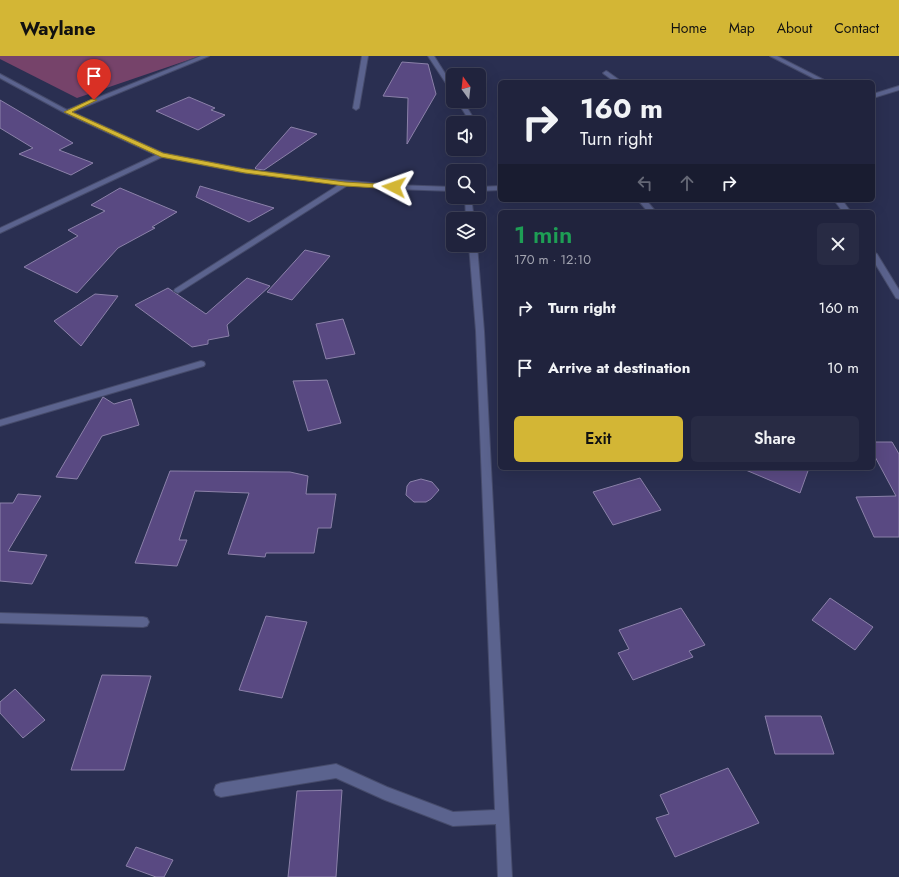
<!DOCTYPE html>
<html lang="en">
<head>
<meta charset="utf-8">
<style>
	body { margin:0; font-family:Jost,sans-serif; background:#282b44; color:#f1f3f6; height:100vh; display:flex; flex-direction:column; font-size:15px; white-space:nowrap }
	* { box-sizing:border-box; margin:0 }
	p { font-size:13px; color:#a2a4b0 }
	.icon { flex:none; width:22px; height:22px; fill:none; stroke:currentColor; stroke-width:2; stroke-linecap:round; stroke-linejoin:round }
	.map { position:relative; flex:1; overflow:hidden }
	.sheet { position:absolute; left:498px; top:154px; width:377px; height:260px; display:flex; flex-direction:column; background:#20233d; border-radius:6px; box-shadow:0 4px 16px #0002,0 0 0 1px #3d4057 }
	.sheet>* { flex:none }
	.top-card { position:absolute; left:498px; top:24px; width:377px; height:122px; border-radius:6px; box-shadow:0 4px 16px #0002,0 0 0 1px #3d4057; background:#20233d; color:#f1f3f6; overflow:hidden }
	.needle { width:26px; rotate:345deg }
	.buttons { position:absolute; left:446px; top:12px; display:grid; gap:8px }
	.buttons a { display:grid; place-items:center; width:40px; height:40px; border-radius:6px; background:#20233d; box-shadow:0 4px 16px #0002,0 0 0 1px #3d4057; font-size:20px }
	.pin { position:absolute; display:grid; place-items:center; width:34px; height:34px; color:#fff; margin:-41px -17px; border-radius:50% 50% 50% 0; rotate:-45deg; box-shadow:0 0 4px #0007 }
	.pin .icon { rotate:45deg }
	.me { position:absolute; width:44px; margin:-22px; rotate:274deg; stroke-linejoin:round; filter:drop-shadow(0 0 3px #0008) }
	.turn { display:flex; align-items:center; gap:14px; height:84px; padding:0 16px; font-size:18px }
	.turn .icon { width:52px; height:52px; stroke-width:2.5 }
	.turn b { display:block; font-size:28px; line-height:34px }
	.lanes { display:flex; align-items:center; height:38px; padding:0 16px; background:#0003; justify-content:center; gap:20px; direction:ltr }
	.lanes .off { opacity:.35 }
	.round { display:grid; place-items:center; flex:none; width:42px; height:42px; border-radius:6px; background:#282b44 }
	.head { display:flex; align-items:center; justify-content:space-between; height:68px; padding:0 16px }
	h1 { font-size:24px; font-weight:600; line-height:30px; color:#1e9e55 }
	.primary-button { display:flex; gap:8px; margin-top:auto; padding:8px 16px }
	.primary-button a { flex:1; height:46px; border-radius:6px; background:#d3b635; color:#111; font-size:16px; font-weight:600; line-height:46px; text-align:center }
	.primary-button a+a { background:#282b44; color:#f1f3f6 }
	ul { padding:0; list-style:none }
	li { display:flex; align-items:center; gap:12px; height:60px; padding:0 16px }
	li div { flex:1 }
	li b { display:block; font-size:15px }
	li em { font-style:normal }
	header { display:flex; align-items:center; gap:24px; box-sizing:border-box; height:56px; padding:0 20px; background:#d3b635; color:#111 }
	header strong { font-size:19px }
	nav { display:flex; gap:22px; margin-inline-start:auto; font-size:14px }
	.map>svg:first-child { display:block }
	.green { fill:#76436a }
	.building { fill:#594982; stroke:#8b81a9 }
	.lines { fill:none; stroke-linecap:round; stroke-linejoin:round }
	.minor-casing { stroke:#464b6b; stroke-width:2 }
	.minor { fill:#5b638e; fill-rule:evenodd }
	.route { fill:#d3b635; stroke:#897622 }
</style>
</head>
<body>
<header>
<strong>Waylane</strong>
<nav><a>Home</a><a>Map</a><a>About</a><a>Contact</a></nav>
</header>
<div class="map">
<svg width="899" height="821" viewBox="0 0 899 821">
	<rect width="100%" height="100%" fill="#2a2f51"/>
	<!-- green -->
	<polygon class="green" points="0,0 200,0 77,42 0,3"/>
	<!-- building -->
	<g class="building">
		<polygon points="402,6 428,8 436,38 407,88 408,42 383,40"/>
		<polygon points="189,41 215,52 211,54 225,59 198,74 156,55"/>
		<polygon points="0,44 73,87 59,94 93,107 71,119 19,98 33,92 0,72"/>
		<polygon points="291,71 317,78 264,114 256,113 255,112"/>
		<polygon points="200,130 274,152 249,166 196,141"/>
		<polygon points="120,132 177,156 152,171 155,172 118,192 77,237 24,211 78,180 68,174 105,155 91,149"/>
		<polygon points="305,194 330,200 292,244 267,236"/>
		<polygon points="247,222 270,230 227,269 229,280 208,284 208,288 192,291 135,249 168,232 206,258"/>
		<polygon points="95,238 118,240 81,290 54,265"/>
		<polygon points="343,263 355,298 326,303 316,268"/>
		<polygon points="327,324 341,367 308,375 293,325"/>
		<polygon points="103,341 114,348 131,343 139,369 102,380 77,423 56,421"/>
		<polygon points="873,386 892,386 899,398 899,481 874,481 856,441 896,440 873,397"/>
		<polygon points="741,412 809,412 800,437"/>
		<polygon points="170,415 290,416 308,420 306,438 336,438 331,472 318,472 314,497 266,497 265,501 228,498 249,437 195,435 179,484 187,484 177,510 135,507"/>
		<polygon points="640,422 661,454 613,469 593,436"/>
		<polygon points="421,423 432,426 439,434 431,443 426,446 414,446 406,439 407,430 410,426"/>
		<polygon points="18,438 41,440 8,495 47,499 32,528 0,525 0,447 13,447"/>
		<polygon points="830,542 873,571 855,594 812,564"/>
		<polygon points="681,552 705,589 689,595 693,601 633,624 618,597 629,593 619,574"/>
		<polygon points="266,560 307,566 282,642 239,634"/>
		<polygon points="102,619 151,620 124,714 71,714"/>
		<polygon points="15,633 45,664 23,682 0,657 0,646"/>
		<polygon points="765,660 821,660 834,698 775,698"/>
		<polygon points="728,712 759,767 675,801 656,762 669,758 660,739"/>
		<polygon points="342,734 336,821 288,821 297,735"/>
		<polygon points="136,791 173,804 164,821 156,821 126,810"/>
	</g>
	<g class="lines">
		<!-- minor casing -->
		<g class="minor-casing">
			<g id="minor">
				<polygon points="201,0 209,0 72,56 163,97 245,113 308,121 394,129 453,131 453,135 394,133 348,129 178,237 174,235 175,233 340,128 245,117 162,101 0,177 0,172 156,99 65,57 0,22 0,18 67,54"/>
				<polygon points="362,0 368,0 359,52 356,54 353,52"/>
				<polygon points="428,0 434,0 453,30 453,36 451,35"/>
				<polygon points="770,0 777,0 828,26 821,26"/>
				<polygon points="606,15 608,16 622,26 615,26 604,18 603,17"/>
				<polygon points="899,30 899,34 873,42 873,38"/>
				<polygon points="457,45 463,45 474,63 473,64 469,64"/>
				<polygon points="500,130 500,134 479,135 479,131"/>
				<polygon points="465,141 471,141 474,163 466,163"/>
				<polygon points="638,144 646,144 656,156 648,156"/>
				<polygon points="834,144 842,144 851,156 843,156"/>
				<polygon points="469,189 477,189 484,275 512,821 498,821 496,768 453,770 385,744 336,722 221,741 216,739 214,734 216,729 221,727 336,708 387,731 453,756 495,754 476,275"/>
				<polygon points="873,196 877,198 899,234 899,243 896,242 873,204"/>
				<polygon points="201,305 204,306 205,308 204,310 0,370 0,364"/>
				<polygon points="0,557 143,561 147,562 149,566 147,570 143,571 0,567"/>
			</g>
		</g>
		<!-- minor -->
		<use href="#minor" class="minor"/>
	</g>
	<!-- route -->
	<polygon class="route" points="92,43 97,44 72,56 163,97 245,113 345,126 394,129 397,131 394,133 345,130 245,117 161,101 64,56"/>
</svg>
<div class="buttons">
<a><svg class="needle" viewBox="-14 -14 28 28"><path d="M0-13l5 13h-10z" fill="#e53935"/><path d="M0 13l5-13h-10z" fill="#a2a4b0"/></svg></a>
<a><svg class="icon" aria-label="sound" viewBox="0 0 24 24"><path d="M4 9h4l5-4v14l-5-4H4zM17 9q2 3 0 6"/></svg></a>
<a><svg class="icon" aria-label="search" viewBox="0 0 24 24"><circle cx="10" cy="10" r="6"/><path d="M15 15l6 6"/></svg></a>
<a><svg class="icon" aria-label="layers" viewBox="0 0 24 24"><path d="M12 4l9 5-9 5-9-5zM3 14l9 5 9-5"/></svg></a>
</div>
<div class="pin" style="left:94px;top:44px;background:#d93025"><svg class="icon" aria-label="arrive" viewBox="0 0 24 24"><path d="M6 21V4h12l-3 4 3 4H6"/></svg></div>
<svg class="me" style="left:394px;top:131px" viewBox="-20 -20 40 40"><path d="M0-17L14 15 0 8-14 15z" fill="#d3b635" stroke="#fff" stroke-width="4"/></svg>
<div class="top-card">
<div class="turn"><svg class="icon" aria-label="right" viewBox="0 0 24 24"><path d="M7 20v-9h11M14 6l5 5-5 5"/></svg><div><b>160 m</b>Turn right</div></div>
<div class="lanes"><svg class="icon off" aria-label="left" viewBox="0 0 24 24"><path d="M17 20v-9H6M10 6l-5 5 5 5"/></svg><svg class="icon off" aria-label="ahead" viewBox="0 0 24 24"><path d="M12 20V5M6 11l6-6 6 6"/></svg><svg class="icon" aria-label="right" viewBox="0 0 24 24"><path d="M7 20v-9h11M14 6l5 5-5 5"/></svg></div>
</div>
<section class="sheet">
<div class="head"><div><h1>1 min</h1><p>170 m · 12:10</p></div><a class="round"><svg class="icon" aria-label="close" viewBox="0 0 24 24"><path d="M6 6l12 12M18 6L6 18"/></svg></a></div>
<ul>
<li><svg class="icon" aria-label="right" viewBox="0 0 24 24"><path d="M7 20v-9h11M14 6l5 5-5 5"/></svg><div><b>Turn right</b></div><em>160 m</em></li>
<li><svg class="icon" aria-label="arrive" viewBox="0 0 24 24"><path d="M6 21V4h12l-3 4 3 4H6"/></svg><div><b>Arrive at destination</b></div><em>10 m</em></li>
</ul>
<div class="primary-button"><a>Exit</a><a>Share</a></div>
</section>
</div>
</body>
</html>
